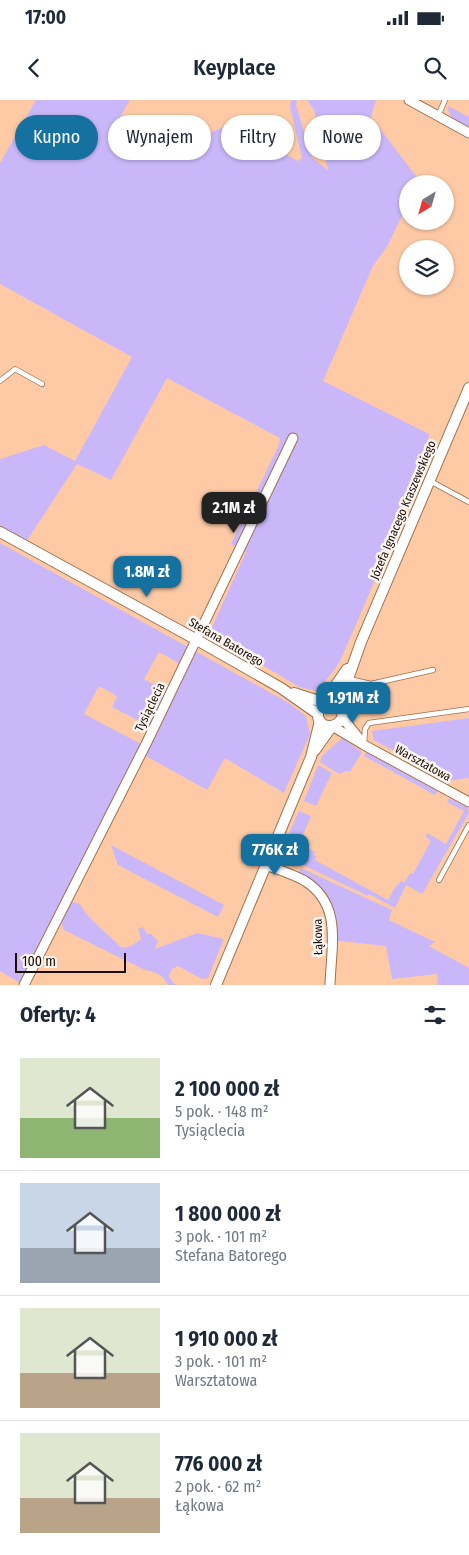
<!DOCTYPE html>
<html lang="pl">
<meta charset="utf-8">
<style>
:root{--surface:#fff;--page:#f2f2f3;--text:#1f2937;--muted:#747a83;--line:#e0e1e3;--accent:#1471a0}
body{margin:0;font-family:"Fira Sans Condensed",sans-serif;background:var(--page);color:var(--text);height:100vh;display:flex;flex-direction:column;font-size:19px;white-space:nowrap}
*{box-sizing:border-box;margin:0}
p{font-size:16px;color:var(--muted)}
.icon{flex:none;width:28px;height:28px;fill:none;stroke:currentColor;stroke-width:2;stroke-linecap:round;stroke-linejoin:round}
.map{position:relative;height:885px;overflow:hidden}
.panel{display:flex;flex-direction:column;background:var(--surface);flex:1}
.panel>*{flex:none}
.hud{position:absolute;left:15px;top:15px;width:440px;height:45px;display:flex;gap:10px}
.needle{width:32px;rotate:217deg}
.fabs{position:absolute;left:399px;top:75px;display:grid;gap:10px}
.fabs a{display:grid;place-items:center;width:55px;height:55px;border-radius:50%;background:var(--surface);box-shadow:0 1px 4px #0004;font-size:25px}
.scale{position:absolute;left:15px;bottom:12px;width:111px;box-sizing:border-box;padding-left:5px;border:2px solid #1d0c01;border-top:0;font-size:14px;line-height:18px;white-space:nowrap;color:#1d0c01;-webkit-text-stroke:4px #fcf6f2;paint-order:stroke}
.price{position:absolute;translate:-50% -42px;padding:0 11px;border-radius:10px;background:var(--accent);color:#fff;font-size:16px;line-height:32px;filter:drop-shadow(0 1px 2px #0008)}
.price::after{content:'';position:absolute;left:50%;top:30px;width:15px;height:11px;margin-left:-8px;background:inherit;clip-path:polygon(0 0,100% 0,50% 100%)}
.price.on{background:#222;color:#fff}
ul{padding:0;list-style:none}
li{display:flex;align-items:center;gap:15px;height:125px;padding:0 20px}
li+li{border-top:1px solid var(--line)}
li span{display:grid;place-items:center;flex:none;width:140px;height:100px;border-radius:0px;color:#555}
li>.icon{margin-inline-start:auto}
span .icon{width:60px;height:60px;fill:#fffc;stroke-width:1}
li b{font-size:21px}
h2{display:flex;justify-content:space-between;align-items:center;height:60px;padding:0 20px;font-size:21px}
.pill{padding:0 18px;border-radius:22px;background:var(--surface);box-shadow:0 1px 4px #0004;font-size:18px;line-height:45px}
.pill.on{background:var(--accent);color:#fff}
.status{display:flex;justify-content:space-between;align-items:center;height:35px;padding:0 25px;background:var(--surface);direction:ltr}
.status svg{height:14px;fill:currentColor}
header{display:flex;justify-content:space-between;align-items:center;height:65px;padding:0 20px;background:var(--surface);font-size:22px;font-weight:600}
.map>svg:first-child{display:block}
.green{fill:#c9b7f9;fill-rule:evenodd}
.lines{fill:none;stroke-linecap:round;stroke-linejoin:round}
.service-casing{stroke:#9e704d;stroke-width:6}
.minor-casing{stroke:#9e704d;stroke-width:11}
.tertiary-casing{stroke:#9e704d;stroke-width:12}
.service{stroke:#fff;stroke-width:4.5}
.minor{stroke:#fff;stroke-width:9}
.tertiary{stroke:#fff;stroke-width:10}
.labels{text-anchor:middle;stroke-width:5;stroke-linejoin:round;paint-order:stroke}
.street-label{font-size:12px;fill:#1d0c01;stroke:#fcf6f2}
</style>
<div class="status"><b>17:00</b><svg viewBox="0 0 49 12"><path d="M0 12V9h3v3zM5 12V6h3v6zM10 12V3h3v9zM15 12V0h3v12zM26 1h20v11H26zM47 4h2v5h-2z"/></svg></div>
<header><svg class="icon" aria-label="back" viewBox="0 0 24 24"><path d="M15 5l-7 7 7 7"/></svg>Keyplace<svg class="icon" aria-label="search" viewBox="0 0 24 24"><circle cx="10" cy="10" r="6"/><path d="M15 15l6 6"/></svg></header>
<div class="map">
<svg width="469" height="885" viewBox="0 0 469 885">
<rect width="100%" height="100%" fill="#fecaa6"/>
<!-- green -->
<g class="green">
<polygon points="36,0 130,0 107,40 170,51 179,30 209,33 228,25 298,61 302,58 290,7 291,0 297,0 296,5 312,58 328,70 314,10 307,0 376,0 371,17 419,80 418,84 408,84 407,105 388,145 373,166 323,281 429,334 427,348 372,487 341,559 335,569 317,591 299,587 264,566 208,536 246,452 231,444 279,345 280,338 167,278 111,380 77,364 24,445 0,432 0,359 44,345 75,361 132,257 0,184 0,63"/>
<path d="M448,6L469,17V29C459,23 448,19 448,6Z"/>
<path d="M0,443L289,603L306,616L310,634L284,693L225,658L207,690L137,651L20,883L0,871ZM159,552L180,564L166,591L144,579ZM99,586L117,596L112,607L149,626L141,644L84,614Z"/>
<polygon points="469,618 469,678 448,681 374,640 372,631"/>
<polygon points="342,638 362,652 350,672 346,671 339,674 320,662 322,656"/>
<polygon points="366,652 438,691 435,695 364,656"/>
<polygon points="318,665 332,673 316,706 304,701"/>
<polygon points="449,698 468,708 469,713 422,794 406,785 395,808 369,794 368,796 301,764 294,753 283,747 299,711 311,716 299,744 315,752 314,755 316,756 315,760 388,800 394,789 401,781 404,783 410,773 413,774 431,741 426,737 427,733 446,744 464,711 447,702"/>
<polygon points="111,745 224,805 218,817 118,765"/>
<polygon points="301,768 392,810 389,820 435,842 429,846 469,868 469,885 438,885 437,874 392,879 386,846 332,840 322,797 295,776"/>
<path d="M71,802L79,803C89,821 108,833 122,848L131,846L141,839L138,829L143,827L147,834H151L158,841L155,849L197,833L224,839L208,878L202,879L178,866L172,869L169,876L173,883L177,885H168C164,876 155,871 145,870L64,830L61,821Z"/>
</g>
<g class="lines">
<defs>
<g id="service">
<polyline points="438,16 445,0"/>
<polyline points="0,281 15,269 42,284"/>
<polyline points="430,381 469,402"/>
<polyline points="349,579 371,584 433,570"/>
<polyline points="364,644 365,629 369,623 469,609"/>
<polyline points="439,780 469,725"/>
</g>
<g id="minor">
<polyline points="409,0 469,33"/>
<polyline points="342,617 361,641"/>
<polyline points="332,626 364,645 469,702"/>
<path d="M266,765C279,770 293,774 305,781C343,805 331,847 330,885"/>
<polyline points="24,885 147,642 293,338"/>
</g>
<g id="tertiary">
<polyline points="0,432 197,540 281,588 318,614"/>
<path d="M294,593L325,603L332,601L338,604L343,614C340,631 316,629 318,613C318,609 342,577 347,569"/>
<polyline points="341,607 349,576 361,542 469,288"/>
<polyline points="315,650 332,626"/>
<polyline points="216,885 311,657 320,621"/>
</g>
</defs>
<!-- service casing -->
<use href="#service" class="service-casing"/>
<!-- minor casing -->
<use href="#minor" class="minor-casing"/>
<!-- tertiary casing -->
<use href="#tertiary" class="tertiary-casing"/>
<!-- service -->
<use href="#service" class="service"/>
<!-- minor -->
<use href="#minor" class="minor"/>
<!-- tertiary -->
<use href="#tertiary" class="tertiary"/>
</g>
<g class="labels">
<!-- street labels -->
<g class="street-label">
<text transform="translate(403 410) rotate(-67)" y="4">Józefa Ignacego Kraszewskiego</text>
<text transform="translate(226 542) rotate(30)" y="4">Stefana Batorego</text>
<text transform="translate(150 607) rotate(-64)" y="4">Tysiąclecia</text>
<text transform="translate(423 663) rotate(29)" y="4">Warsztatowa</text>
<text transform="translate(318 837) rotate(-91)" y="4">Łąkowa</text>
</g>
</g>
</svg>
<div class="fabs">
<a><svg class="needle" viewBox="-14 -14 28 28"><path d="M0-13l5 13h-10z" fill="#e53935"/><path d="M0 13l5-13h-10z" fill="#747a83"/></svg></a>
<a><svg class="icon" aria-label="layers" viewBox="0 0 24 24"><path d="M12 4l9 5-9 5-9-5zM3 14l9 5 9-5"/></svg></a>
</div>
<div class="scale">100 m</div>
<b class="price on" style="left:234px;top:434px">2.1M zł</b>
<b class="price" style="left:147px;top:498px">1.8M zł</b>
<b class="price" style="left:353px;top:624px">1.91M zł</b>
<b class="price" style="left:275px;top:776px">776K zł</b>
<div class="hud">
<a class="pill on">Kupno</a>
<a class="pill">Wynajem</a>
<a class="pill">Filtry</a>
<a class="pill">Nowe</a>
</div>
</div>
<section class="panel">
<h2>Oferty: 4<svg class="icon" aria-label="filters" viewBox="0 0 24 24"><path d="M4 7h16M4 17h16"/><circle cx="9" cy="7" r="2"/><circle cx="15" cy="17" r="2"/></svg></h2>
<ul>
<li><span style="background:linear-gradient(#dfe7d0 60%,#8fb573 0)"><svg class="icon" aria-label="home" viewBox="0 0 24 24"><path d="M3 11l9-7 9 7M6 9v11h12V9"/></svg></span><div><b>2 100 000 zł</b><p>5 pok. · 148 m²</p><p>Tysiąclecia</p></div></li>
<li><span style="background:linear-gradient(#c9d6e8 65%,#9aa5b1 0)"><svg class="icon" aria-label="home" viewBox="0 0 24 24"><path d="M3 11l9-7 9 7M6 9v11h12V9"/></svg></span><div><b>1 800 000 zł</b><p>3 pok. · 101 m²</p><p>Stefana Batorego</p></div></li>
<li><span style="background:linear-gradient(#dfe7d0 65%,#b9a48a 0)"><svg class="icon" aria-label="home" viewBox="0 0 24 24"><path d="M3 11l9-7 9 7M6 9v11h12V9"/></svg></span><div><b>1 910 000 zł</b><p>3 pok. · 101 m²</p><p>Warsztatowa</p></div></li>
<li><span style="background:linear-gradient(#dfe7d0 65%,#b9a48a 0)"><svg class="icon" aria-label="home" viewBox="0 0 24 24"><path d="M3 11l9-7 9 7M6 9v11h12V9"/></svg></span><div><b>776 000 zł</b><p>2 pok. · 62 m²</p><p>Łąkowa</p></div></li>
</ul>
</section>
